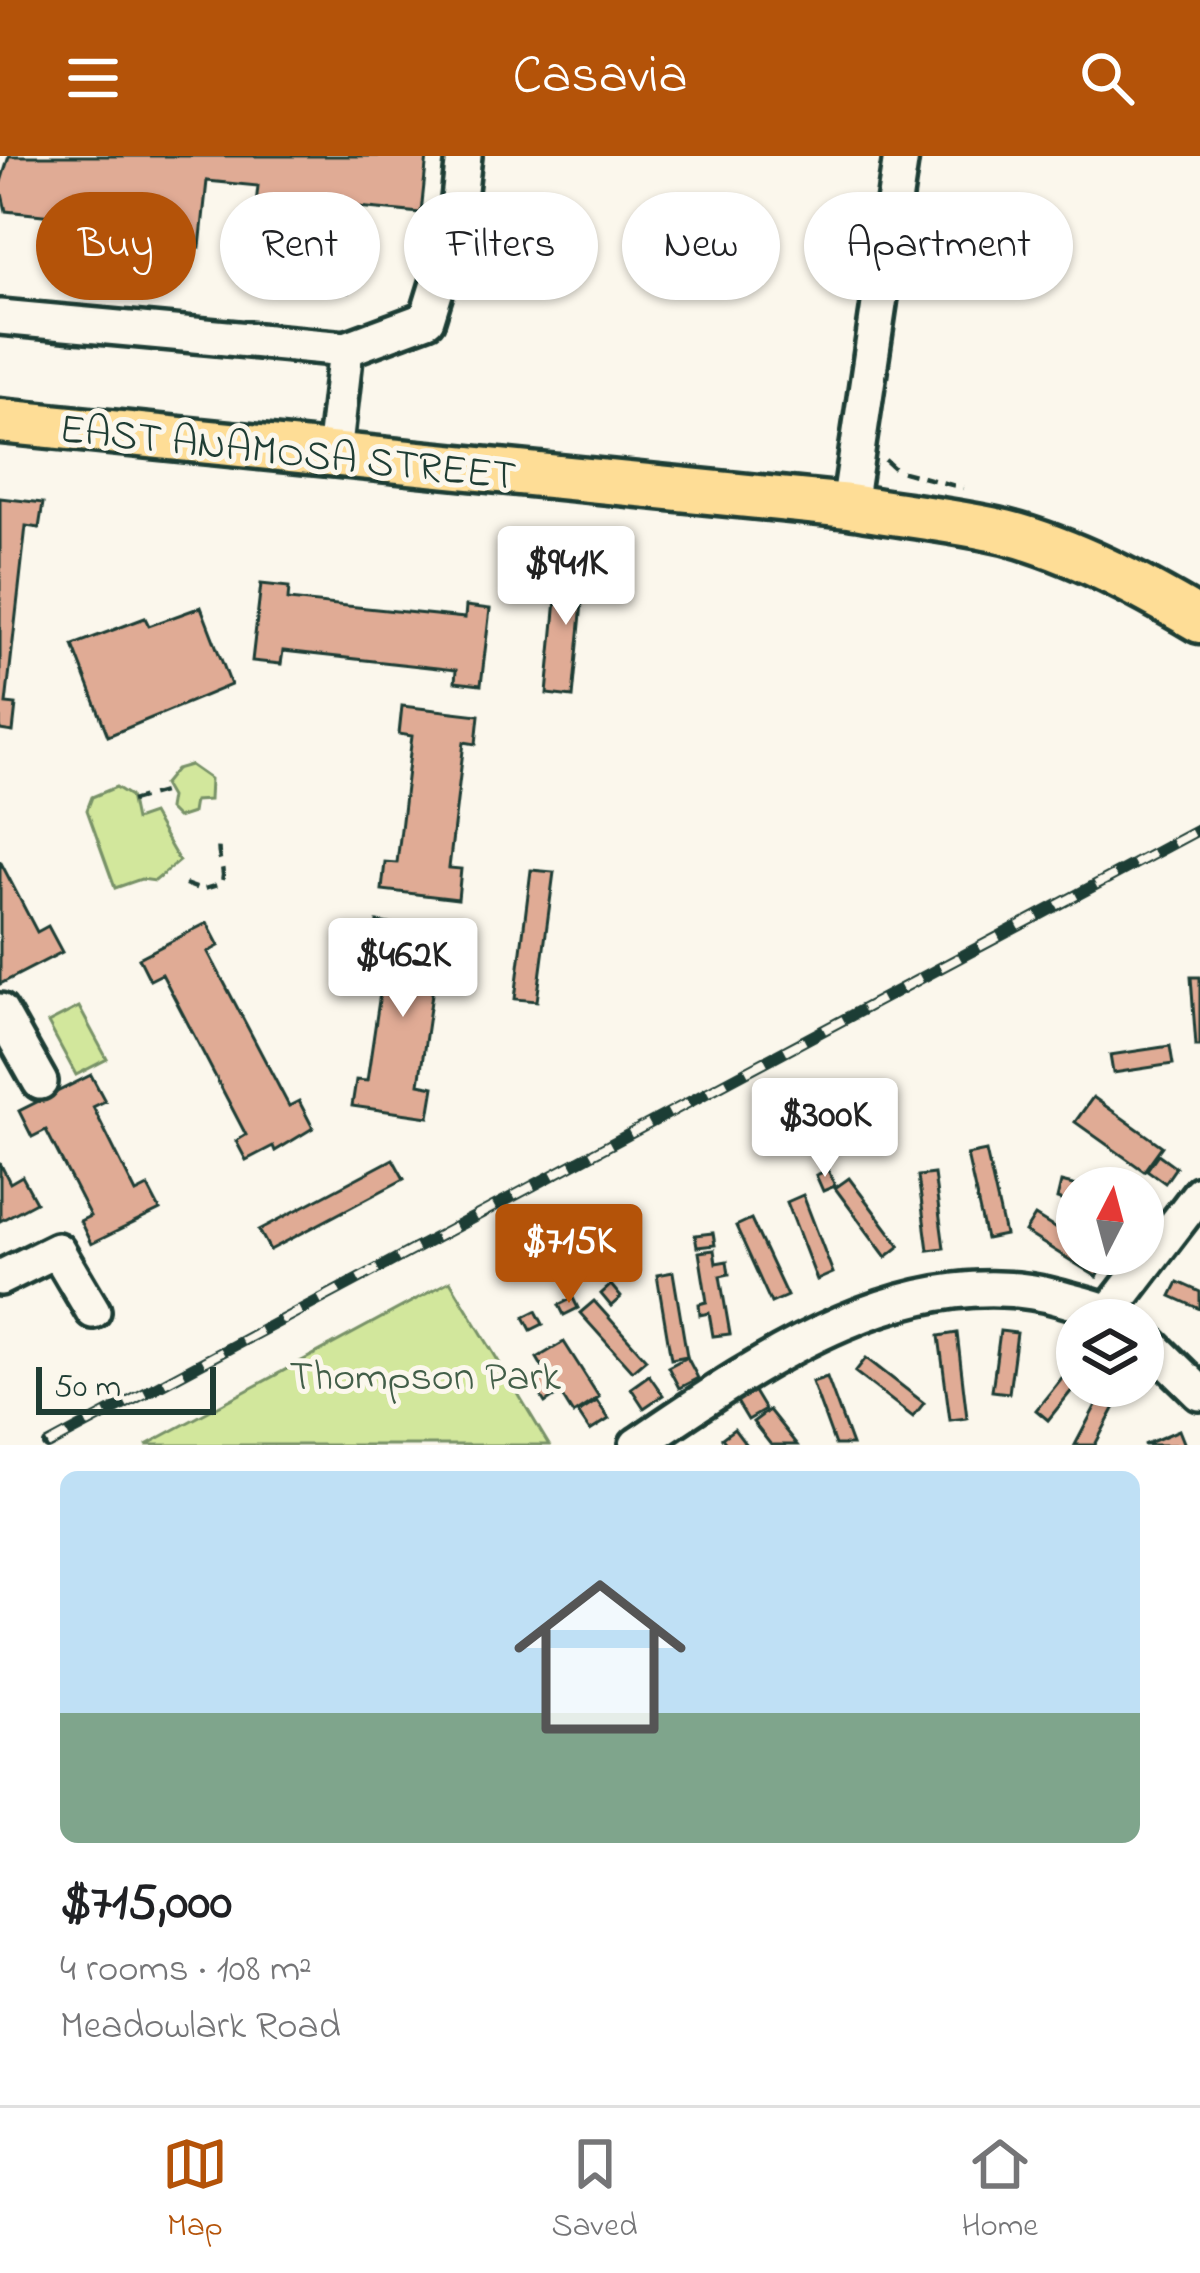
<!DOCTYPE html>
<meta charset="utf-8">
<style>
:root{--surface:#fff;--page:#f2f2f2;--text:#202124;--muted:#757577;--line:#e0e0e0;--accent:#b45309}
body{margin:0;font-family:"Indie Flower",sans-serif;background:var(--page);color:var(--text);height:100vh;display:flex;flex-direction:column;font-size:45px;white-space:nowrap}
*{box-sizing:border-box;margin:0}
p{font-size:39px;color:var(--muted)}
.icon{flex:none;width:66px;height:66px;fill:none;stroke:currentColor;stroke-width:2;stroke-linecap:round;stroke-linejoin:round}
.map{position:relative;height:1289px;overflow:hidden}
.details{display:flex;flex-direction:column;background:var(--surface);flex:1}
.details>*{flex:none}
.hud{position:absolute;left:36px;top:36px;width:1128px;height:108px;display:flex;gap:24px}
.needle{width:78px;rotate:6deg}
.controls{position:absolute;left:1056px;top:1011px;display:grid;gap:24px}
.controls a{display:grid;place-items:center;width:108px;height:108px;border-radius:50%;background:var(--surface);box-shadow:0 3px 9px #0004;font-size:60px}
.scale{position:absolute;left:36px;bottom:30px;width:180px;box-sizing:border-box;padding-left:12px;border:6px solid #1f3d34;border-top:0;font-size:33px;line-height:42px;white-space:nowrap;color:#1f3d34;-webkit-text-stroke:9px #fbf7ec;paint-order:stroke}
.price{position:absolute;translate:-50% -102px;padding:0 27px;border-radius:12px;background:#fff;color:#222;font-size:39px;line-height:78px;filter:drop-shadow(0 3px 6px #0008)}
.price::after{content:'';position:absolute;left:50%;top:72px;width:36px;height:27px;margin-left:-18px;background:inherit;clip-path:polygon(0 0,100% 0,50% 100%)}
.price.current{background:var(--accent);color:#fff}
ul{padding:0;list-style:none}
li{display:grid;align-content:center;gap:24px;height:636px;padding:0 60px}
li+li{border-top:3px solid var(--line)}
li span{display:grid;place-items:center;height:372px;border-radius:18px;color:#555}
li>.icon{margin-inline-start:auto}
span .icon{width:216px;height:216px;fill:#fffc;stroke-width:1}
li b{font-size:51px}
.pill{padding:0 42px;border-radius:54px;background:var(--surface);box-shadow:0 3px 9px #0004;font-size:42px;line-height:108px}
.pill.current{background:var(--accent);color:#fff}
header{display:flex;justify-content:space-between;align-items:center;height:156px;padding:0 60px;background:var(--accent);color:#fff;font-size:54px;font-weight:600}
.menu{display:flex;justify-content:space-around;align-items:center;height:168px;border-top:3px solid var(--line);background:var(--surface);font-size:33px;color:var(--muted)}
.menu a{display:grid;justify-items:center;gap:6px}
.menu .current{color:var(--accent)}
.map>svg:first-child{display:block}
.green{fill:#d2e79c;stroke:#789268;stroke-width:3}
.building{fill:#e0ab95;stroke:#1f3d34;stroke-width:3}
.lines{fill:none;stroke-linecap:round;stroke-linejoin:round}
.minor-casing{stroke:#1f3d34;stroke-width:42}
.major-casing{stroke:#1f3d34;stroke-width:51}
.path{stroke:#1f3d34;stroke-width:4.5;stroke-dasharray:12 9;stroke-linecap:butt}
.minor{stroke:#fbf7ec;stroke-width:33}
.major{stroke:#fedd96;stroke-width:42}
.rail-casing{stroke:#1f3d34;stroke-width:12}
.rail{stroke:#fbf7ec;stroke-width:8;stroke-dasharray:22;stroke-linecap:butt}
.labels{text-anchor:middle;stroke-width:10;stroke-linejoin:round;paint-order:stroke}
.street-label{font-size:42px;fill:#1f3d34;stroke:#fbf7ec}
.park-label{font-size:42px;fill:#435f49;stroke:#fbf7ec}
</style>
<header><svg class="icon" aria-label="menu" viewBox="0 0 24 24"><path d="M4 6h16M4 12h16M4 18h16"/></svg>Casavia<svg class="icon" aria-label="search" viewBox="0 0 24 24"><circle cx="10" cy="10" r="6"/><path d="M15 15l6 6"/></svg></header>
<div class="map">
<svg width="1200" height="1289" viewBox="0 0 1200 1289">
<rect width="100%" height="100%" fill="#fbf7ec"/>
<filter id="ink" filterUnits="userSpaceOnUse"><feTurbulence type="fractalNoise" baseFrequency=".00833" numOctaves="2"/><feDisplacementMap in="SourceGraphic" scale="24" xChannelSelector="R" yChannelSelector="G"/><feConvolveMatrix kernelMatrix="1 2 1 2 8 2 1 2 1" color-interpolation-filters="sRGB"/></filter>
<g filter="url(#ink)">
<!-- green -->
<g class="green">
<polygon points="190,609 210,623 209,644 194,645 192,657 177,662 168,653 170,641 163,629 176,613"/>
<polygon points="116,631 130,640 135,664 152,658 179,705 155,725 141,723 115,732 87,654 92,641"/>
<polygon points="79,851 107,903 76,919 48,867"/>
<polygon points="450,1125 549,1289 146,1289"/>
</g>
<!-- building -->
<g class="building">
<polygon points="9,0 427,0 421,57 357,51 348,136 271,129 278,69 254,66 258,30 207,25 200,91 61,77 62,61 6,55 0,29"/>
<polygon points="0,342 43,347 39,372 26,370 6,548 16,549 13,576 0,574"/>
<polygon points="560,402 586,405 573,541 547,538"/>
<polygon points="261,428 289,431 288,444 465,462 466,450 490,453 481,529 455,526 456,514 283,495 281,508 252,505"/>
<polygon points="201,451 231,529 108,580 73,489 145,462 149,470"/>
<polygon points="402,550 479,559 476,588 464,586 449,712 461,713 458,743 382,734 385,706 397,707 412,580 399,578"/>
<polygon points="0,705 37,776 48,770 62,796 0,828"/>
<polygon points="531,714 554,716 537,845 515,843"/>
<polygon points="377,766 454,778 450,805 437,803 419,928 434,931 429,961 352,950 356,924 367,925 386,797 373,796"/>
<polygon points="207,767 219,790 208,796 289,950 299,945 313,972 275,995 273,990 246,1004 236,985 246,979 162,818 150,824 139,802"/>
<polygon points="1191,821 1200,821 1200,890 1196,890"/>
<polygon points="1170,890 1173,908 1113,917 1110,899"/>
<polygon points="91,919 105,945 93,951 136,1037 148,1031 160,1054 91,1088 80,1065 90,1060 46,974 32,981 19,955"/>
<polygon points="1093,941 1162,990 1144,1015 1075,966"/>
<polygon points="986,995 1005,1079 986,1083 967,999"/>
<polygon points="1158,998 1176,1011 1165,1027 1147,1014"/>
<polygon points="393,1003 404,1023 270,1094 259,1074"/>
<polygon points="0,1007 10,1027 22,1020 36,1046 0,1065"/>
<polygon points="828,1014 835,1030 823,1035 816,1019"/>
<polygon points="934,1018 944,1092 928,1094 918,1020"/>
<polygon points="849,1022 900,1090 886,1101 835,1032"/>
<polygon points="1061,1026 1085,1032 1077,1032 1077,1049 1057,1043"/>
<polygon points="803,1039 833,1117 817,1124 787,1046"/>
<polygon points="1035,1060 1077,1086 1077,1098 1096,1098 1107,1105 1097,1121 1025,1076"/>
<polygon points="751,1063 787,1140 771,1147 736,1070"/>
<polygon points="713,1077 715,1089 697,1091 695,1079"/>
<polygon points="714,1094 716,1107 727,1105 729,1118 720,1120 730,1178 713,1180 709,1157 700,1159 699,1148 707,1146 699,1096"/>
<polygon points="673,1116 687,1200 671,1203 657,1119"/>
<polygon points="1178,1126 1200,1136 1200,1153 1171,1140"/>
<polygon points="611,1129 621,1141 611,1150 601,1138"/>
<polygon points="573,1142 578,1152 564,1159 559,1149"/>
<polygon points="594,1145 646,1203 632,1215 580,1157"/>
<polygon points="536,1155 543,1168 531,1174 524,1161"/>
<polygon points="1000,1175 1017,1177 1009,1237 992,1235"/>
<polygon points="957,1177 967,1262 950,1264 939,1180"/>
<polygon points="564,1186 599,1241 573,1258 560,1237 545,1247 532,1226 546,1217 537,1202"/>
<polygon points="687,1201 698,1222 679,1232 668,1211"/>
<polygon points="866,1202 924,1247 913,1261 855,1216"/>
<polygon points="1077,1203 1077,1228 1048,1264 1036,1254"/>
<polygon points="649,1219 663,1239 644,1252 631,1232"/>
<polygon points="827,1221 852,1289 835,1289 812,1226"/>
<polygon points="1106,1230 1126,1230 1095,1289 1075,1289"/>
<polygon points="753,1234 765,1254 748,1264 736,1244"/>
<polygon points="597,1245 609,1263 590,1275 578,1257"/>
<polygon points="769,1254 797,1289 771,1289 753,1266"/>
<polygon points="734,1273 746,1289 727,1289 722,1282"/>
<polygon points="1179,1274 1185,1289 1144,1289"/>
</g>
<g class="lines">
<defs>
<g id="minor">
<polyline points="0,161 346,193 334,298"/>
<polyline points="346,193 427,163 456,69 464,0"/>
<polyline points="849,350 901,0"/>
<polyline points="0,855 40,926"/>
<polyline points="0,1122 57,1094 93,1155"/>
<polyline points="1109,1156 1200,1037"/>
<polyline points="1143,1181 1200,1237"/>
<path d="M637,1289C756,1208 909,1100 1060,1142C1080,1148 1103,1151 1120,1164"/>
</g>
<path id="major" d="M0,265L849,350C900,359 954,364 1005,376C1072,393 1141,430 1200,465"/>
</defs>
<!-- minor casing -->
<use href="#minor" class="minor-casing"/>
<!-- major casing -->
<use href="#major" class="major-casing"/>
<!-- path -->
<g class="path">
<polyline points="885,304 896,314 963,332"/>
<polyline points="131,645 167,635"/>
<path d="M185,728L201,734L221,728C228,713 214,701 220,684"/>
</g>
<!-- minor -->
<use href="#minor" class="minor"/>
<!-- major -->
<use href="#major" class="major"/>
<defs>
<polyline id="rail" points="48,1289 1200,673"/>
</defs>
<!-- rail casing -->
<use href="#rail" class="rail-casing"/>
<!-- rail -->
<use href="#rail" class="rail"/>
</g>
</g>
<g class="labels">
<!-- street labels -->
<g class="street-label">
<text transform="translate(288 294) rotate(6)" y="15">EAST ANAMOSA STREET</text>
</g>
<!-- park labels -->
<g class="park-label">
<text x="425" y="1233">Thompson Park</text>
</g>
</g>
</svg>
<div class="controls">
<a><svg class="needle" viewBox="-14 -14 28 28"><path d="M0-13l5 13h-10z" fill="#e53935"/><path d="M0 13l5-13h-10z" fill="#757577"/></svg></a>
<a><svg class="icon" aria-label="layers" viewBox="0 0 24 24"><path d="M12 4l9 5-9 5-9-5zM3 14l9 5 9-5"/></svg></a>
</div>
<div class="scale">50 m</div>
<b class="price" style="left:566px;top:472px">$941K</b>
<b class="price" style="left:403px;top:864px">$462K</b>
<b class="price" style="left:825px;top:1024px">$300K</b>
<b class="price current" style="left:569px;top:1150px">$715K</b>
<div class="hud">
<a class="pill current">Buy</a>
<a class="pill">Rent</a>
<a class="pill">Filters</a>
<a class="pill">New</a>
<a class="pill">Apartment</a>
</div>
</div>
<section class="details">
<ul>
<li><span style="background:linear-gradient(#bfe0f5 65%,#7fa58c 0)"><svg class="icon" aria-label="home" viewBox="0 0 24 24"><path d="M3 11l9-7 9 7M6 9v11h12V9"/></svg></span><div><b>$715,000</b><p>4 rooms · 108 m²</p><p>Meadowlark Road</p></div></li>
</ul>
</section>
<nav class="menu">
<a class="current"><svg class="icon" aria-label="map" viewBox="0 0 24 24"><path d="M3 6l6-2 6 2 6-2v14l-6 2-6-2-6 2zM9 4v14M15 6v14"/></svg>Map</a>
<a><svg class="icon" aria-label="saved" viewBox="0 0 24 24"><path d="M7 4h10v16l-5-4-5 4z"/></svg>Saved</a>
<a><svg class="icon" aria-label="home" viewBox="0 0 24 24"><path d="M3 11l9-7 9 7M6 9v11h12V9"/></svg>Home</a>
</nav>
